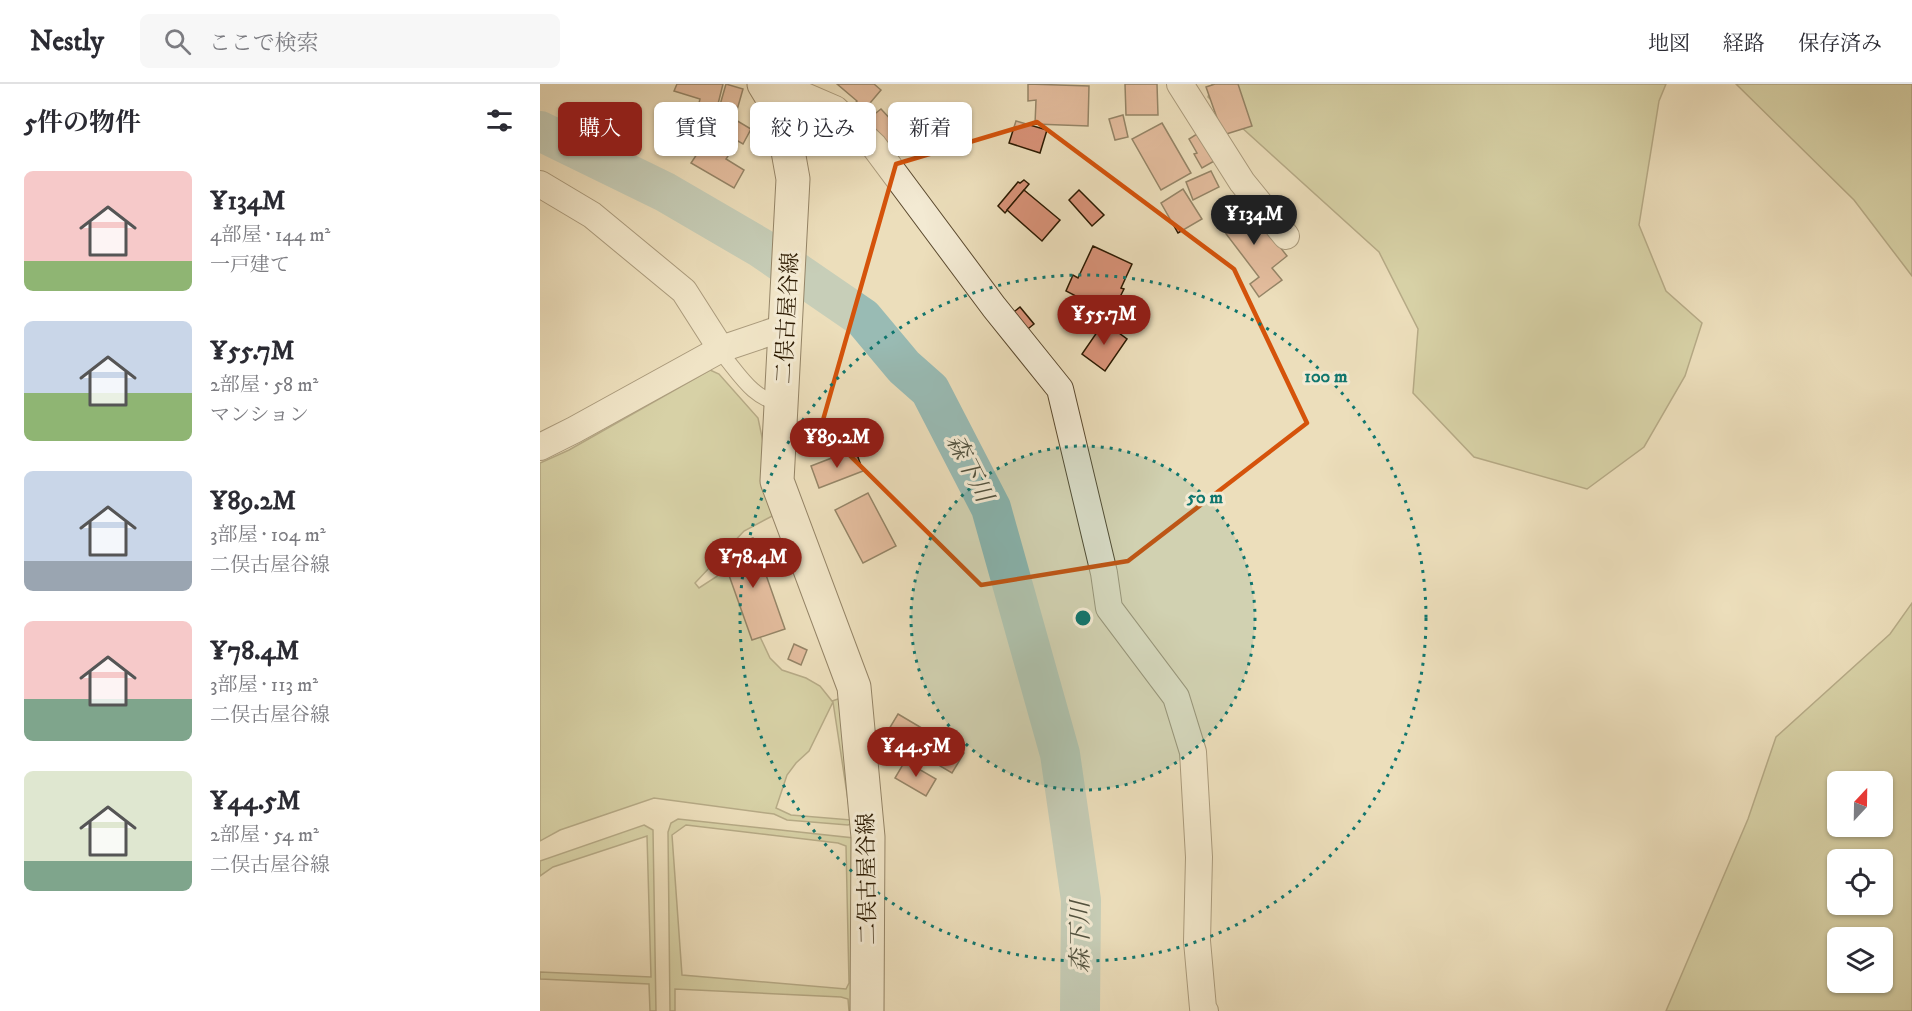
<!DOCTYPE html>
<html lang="ja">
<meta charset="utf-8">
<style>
:root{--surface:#fff;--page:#f7f7f7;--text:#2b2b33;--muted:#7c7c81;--line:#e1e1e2;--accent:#8f2418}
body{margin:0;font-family:"IM FELL DW Pica","Noto Serif JP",serif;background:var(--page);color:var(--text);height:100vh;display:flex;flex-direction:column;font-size:22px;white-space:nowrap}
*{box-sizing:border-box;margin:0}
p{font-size:20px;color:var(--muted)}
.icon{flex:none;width:33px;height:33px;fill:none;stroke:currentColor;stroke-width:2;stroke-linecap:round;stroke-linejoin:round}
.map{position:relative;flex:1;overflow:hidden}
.sheet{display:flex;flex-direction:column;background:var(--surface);width:540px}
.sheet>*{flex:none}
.banner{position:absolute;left:18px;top:18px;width:570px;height:54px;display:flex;gap:12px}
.needle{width:39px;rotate:22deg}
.controls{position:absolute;left:1287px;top:687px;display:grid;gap:12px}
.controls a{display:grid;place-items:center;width:66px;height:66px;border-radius:9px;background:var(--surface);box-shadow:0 2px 4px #0004;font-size:30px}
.price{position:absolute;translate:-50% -51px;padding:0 14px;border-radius:21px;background:var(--accent);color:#fff;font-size:20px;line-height:39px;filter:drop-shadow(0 2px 3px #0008)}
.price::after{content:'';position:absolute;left:50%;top:36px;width:18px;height:14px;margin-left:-9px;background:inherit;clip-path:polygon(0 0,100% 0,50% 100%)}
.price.selected{background:#222;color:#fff}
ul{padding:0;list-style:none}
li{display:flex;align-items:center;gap:18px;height:150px;padding:0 24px}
li span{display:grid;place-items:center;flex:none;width:168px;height:120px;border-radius:9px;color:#555}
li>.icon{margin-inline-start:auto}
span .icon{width:72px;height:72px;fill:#fffc;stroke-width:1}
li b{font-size:26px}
h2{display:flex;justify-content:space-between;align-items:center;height:72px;padding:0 24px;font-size:26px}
.chip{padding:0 21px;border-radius:9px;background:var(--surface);box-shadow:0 2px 4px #0004;font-size:21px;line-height:54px}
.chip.selected{background:var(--accent);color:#fff}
header{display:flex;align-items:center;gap:36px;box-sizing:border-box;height:84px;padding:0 30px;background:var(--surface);border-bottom:2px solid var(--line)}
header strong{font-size:28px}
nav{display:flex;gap:33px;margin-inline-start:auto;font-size:21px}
.search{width:420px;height:54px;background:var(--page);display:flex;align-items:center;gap:15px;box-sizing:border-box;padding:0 21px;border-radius:9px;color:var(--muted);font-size:22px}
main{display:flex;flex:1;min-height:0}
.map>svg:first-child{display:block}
.green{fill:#bdc08c;stroke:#746c46;stroke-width:1.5;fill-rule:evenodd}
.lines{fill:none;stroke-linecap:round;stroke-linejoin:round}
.river{stroke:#99bbb4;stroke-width:40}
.building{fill:#d89278;stroke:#2b1900;stroke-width:1.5}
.service-casing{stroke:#5b4a2f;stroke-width:16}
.minor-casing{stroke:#5b4a2f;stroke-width:28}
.secondary-casing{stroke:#2b1900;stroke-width:35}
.service{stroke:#f3ead3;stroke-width:14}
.minor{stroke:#f3ead3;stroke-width:26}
.secondary{stroke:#f3ead3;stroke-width:33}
.marked{fill:none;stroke:#d5530b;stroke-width:4.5;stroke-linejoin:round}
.ring{fill:none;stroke:#0f766e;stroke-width:3;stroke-dasharray:3 6}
.labels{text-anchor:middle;stroke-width:6;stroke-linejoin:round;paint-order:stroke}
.street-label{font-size:22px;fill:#2b1900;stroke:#f3ead3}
.water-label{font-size:24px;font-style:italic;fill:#52523f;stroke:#f3ead3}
.centre{fill:#0f766e;stroke:#f3ead3;stroke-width:3}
.ring-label{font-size:18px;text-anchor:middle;font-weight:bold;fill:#0f766e;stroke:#f3ead3;stroke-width:6;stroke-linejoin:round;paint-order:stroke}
</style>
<header>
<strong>Nestly</strong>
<div class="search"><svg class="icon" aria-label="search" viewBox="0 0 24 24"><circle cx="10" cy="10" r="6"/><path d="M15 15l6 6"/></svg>ここで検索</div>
<nav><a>地図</a><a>経路</a><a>保存済み</a></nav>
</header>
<main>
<section class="sheet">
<h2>5件の物件<svg class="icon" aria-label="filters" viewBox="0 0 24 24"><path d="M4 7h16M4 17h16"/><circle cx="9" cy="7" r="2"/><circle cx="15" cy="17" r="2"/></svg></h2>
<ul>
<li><span style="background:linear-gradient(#f6c9c9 75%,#8fb573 0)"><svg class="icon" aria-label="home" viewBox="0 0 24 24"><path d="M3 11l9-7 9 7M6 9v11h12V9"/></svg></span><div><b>¥134M</b><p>4部屋 · 144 m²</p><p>一戸建て</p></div></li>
<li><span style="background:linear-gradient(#c9d6e8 60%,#8fb573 0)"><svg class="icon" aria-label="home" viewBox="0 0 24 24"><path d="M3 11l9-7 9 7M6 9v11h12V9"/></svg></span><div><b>¥55.7M</b><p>2部屋 · 58 m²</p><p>マンション</p></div></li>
<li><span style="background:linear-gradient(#c9d6e8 75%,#9aa5b1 0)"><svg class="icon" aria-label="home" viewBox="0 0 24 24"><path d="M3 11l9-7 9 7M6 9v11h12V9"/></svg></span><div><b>¥89.2M</b><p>3部屋 · 104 m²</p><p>二俣古屋谷線</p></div></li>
<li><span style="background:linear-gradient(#f6c9c9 65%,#7fa58c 0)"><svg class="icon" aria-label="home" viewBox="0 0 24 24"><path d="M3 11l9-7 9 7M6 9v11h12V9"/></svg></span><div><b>¥78.4M</b><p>3部屋 · 113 m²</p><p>二俣古屋谷線</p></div></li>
<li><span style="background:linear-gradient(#dfe7d0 75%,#7fa58c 0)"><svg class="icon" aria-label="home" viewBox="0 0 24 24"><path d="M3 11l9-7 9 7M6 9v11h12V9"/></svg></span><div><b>¥44.5M</b><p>2部屋 · 54 m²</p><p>二俣古屋谷線</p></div></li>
</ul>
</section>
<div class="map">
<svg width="1372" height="927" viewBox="0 0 1372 927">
<rect width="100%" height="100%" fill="#ecdebb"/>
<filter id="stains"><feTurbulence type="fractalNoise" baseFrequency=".00333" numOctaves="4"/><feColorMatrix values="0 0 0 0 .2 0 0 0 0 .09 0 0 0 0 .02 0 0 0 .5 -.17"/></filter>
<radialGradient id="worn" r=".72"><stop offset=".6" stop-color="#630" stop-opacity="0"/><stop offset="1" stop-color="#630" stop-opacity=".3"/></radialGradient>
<!-- green -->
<g class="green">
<polygon points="672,0 1126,0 1119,17 1099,141 1126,207 1162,239 1145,292 1104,363 1047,405 934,373 873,309 878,245 839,168 668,13"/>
<polygon points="1196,0 1372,0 1372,192 1314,116"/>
<path d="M170,286L179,290L218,334L238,429L204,447L155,499L159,504L188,485L230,574L242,586L266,594L280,602L292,617L301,614L316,738L308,741L247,736L234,730L114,714L20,746L0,757V379L29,366ZM293,618L311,736L251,731L236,724L247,691L256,679L269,667Z"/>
<path d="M1372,519V927H1126L1208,735L1236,653L1350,550ZM1298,698H1342V742H1298ZM1298,776H1342V820H1298ZM1298,854H1342V898H1298Z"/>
<path d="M138,735L314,754V927H309L308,915L301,913L135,905V927H130L128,748L131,739ZM146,741L298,759L306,762L309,899L306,905L142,891L132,751Z"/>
<polygon points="104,741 113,746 116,927 110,927 109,900 0,895 0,888 111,893 107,752 13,783 0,792 0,777"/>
</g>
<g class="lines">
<!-- river -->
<polyline class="river" points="0,47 125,108 221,164 323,234 364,283 390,306 451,424 520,670 541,816 540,927"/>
</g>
<!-- building -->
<g class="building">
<polygon points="137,0 183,0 176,28 158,23 160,15 134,7"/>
<polygon points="186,0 203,5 197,26 180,21"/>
<polygon points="297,0 334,0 341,6 320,31 312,23 317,17"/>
<polygon points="488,0 549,2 548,42 495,40 496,16 488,17"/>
<polygon points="585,0 617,0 618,31 586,31"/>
<polygon points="675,0 698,0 712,42 683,51 666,3"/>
<polygon points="277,25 301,42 290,58 266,42"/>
<polygon points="341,25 368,54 354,66 327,36"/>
<polygon points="184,29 211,45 203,60 198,57 186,75 204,86 194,104 151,79"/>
<polygon points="583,31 588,53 575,56 569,35"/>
<polygon points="476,37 507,46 500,69 469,59"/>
<polygon points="622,39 651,89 621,106 592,55"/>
<polygon points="660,48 676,76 662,84 654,70 657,69 649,55"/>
<polygon points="671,87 679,103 653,116 646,98"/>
<polygon points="484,96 489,100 465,129 458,122 478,98 480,99"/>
<polygon points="643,105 662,135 638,149 621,119"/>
<polygon points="484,106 520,136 502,157 467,126"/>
<polygon points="539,106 564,131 552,142 529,116"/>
<polygon points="704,117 747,172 732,184 742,196 719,213 710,200 719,193 677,138"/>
<polygon points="553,162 592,180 581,204 584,205 579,215 583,217 576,232 555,222 553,226 534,217 536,212 526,207 533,191 538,194"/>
<polygon points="480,223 494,240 484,248 470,231"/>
<polygon points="564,238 587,255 565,287 542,270"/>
<polygon points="315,365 323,387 279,404 271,382"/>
<polygon points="328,409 356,462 323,479 295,426"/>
<polygon points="213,454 245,545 212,556 180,466"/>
<polygon points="254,560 267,566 261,581 248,575"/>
<polygon points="358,630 424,669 412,689 346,650"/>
<polygon points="365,677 396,695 386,712 355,694"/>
</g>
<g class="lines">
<defs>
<path id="service" d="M181,265L183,271C202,294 212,313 242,321"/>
<g id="minor">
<polyline points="237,0 295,25 334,62 454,223 520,305 564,489 569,524 636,613 653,668 659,773 657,857 663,924 665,927"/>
<polyline points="640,0 702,98 746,152"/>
<polyline points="0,100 52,131 144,207 181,265"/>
<polyline points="0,363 34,346 181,265 246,243"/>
</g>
<polyline id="secondary" points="224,0 241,28 253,95 237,397 314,603 328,753 327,927"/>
</defs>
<!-- service casing -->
<use href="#service" class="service-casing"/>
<!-- minor casing -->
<use href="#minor" class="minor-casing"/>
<!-- secondary casing -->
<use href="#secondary" class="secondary-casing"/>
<!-- service -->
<use href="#service" class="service"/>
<!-- minor -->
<use href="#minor" class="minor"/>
<!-- secondary -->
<use href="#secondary" class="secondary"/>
</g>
<!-- marked area -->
<path d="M0 0H1372V927H0ZM497,38L694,185L767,339L588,477L441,501L281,343L356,80Z" fill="#ecdebb" fill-opacity=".55" fill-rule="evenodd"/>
<path class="marked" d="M497,38L694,185L767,339L588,477L441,501L281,343L356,80Z"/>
<!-- distance rings -->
<circle cx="543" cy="534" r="172" fill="#0f766e" fill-opacity=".12"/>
<g class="ring">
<circle cx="543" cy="534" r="172"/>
<circle cx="543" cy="534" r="343"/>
</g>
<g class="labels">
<!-- street labels -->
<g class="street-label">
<text transform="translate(246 234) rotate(-87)" y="8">二俣古屋谷線</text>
<text transform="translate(326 795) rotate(-91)" y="8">二俣古屋谷線</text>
</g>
<!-- water labels -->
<g class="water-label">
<text transform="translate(430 384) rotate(63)" y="8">森下川</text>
<text transform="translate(540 853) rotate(-90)" y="8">森下川</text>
</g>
</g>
<circle cx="543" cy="534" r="9" class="centre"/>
<g class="ring-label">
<text x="786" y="298">100 m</text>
<text x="665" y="419">50 m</text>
</g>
<rect width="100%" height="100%" filter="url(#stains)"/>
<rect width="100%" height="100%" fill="url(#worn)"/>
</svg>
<div class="controls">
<a><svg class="needle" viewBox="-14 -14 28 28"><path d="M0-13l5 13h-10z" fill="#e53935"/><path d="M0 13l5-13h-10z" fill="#7c7c81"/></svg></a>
<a><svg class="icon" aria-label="locate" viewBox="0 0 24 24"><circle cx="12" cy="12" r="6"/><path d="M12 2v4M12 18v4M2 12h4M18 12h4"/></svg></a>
<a><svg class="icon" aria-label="layers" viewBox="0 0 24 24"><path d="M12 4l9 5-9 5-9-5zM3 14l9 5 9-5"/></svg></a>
</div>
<b class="price selected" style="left:714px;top:162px">¥134M</b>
<b class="price" style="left:564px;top:262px">¥55.7M</b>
<b class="price" style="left:297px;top:385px">¥89.2M</b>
<b class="price" style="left:213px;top:505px">¥78.4M</b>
<b class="price" style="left:376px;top:694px">¥44.5M</b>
<div class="banner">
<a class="chip selected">購入</a>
<a class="chip">賃貸</a>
<a class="chip">絞り込み</a>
<a class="chip">新着</a>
</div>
</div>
</main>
